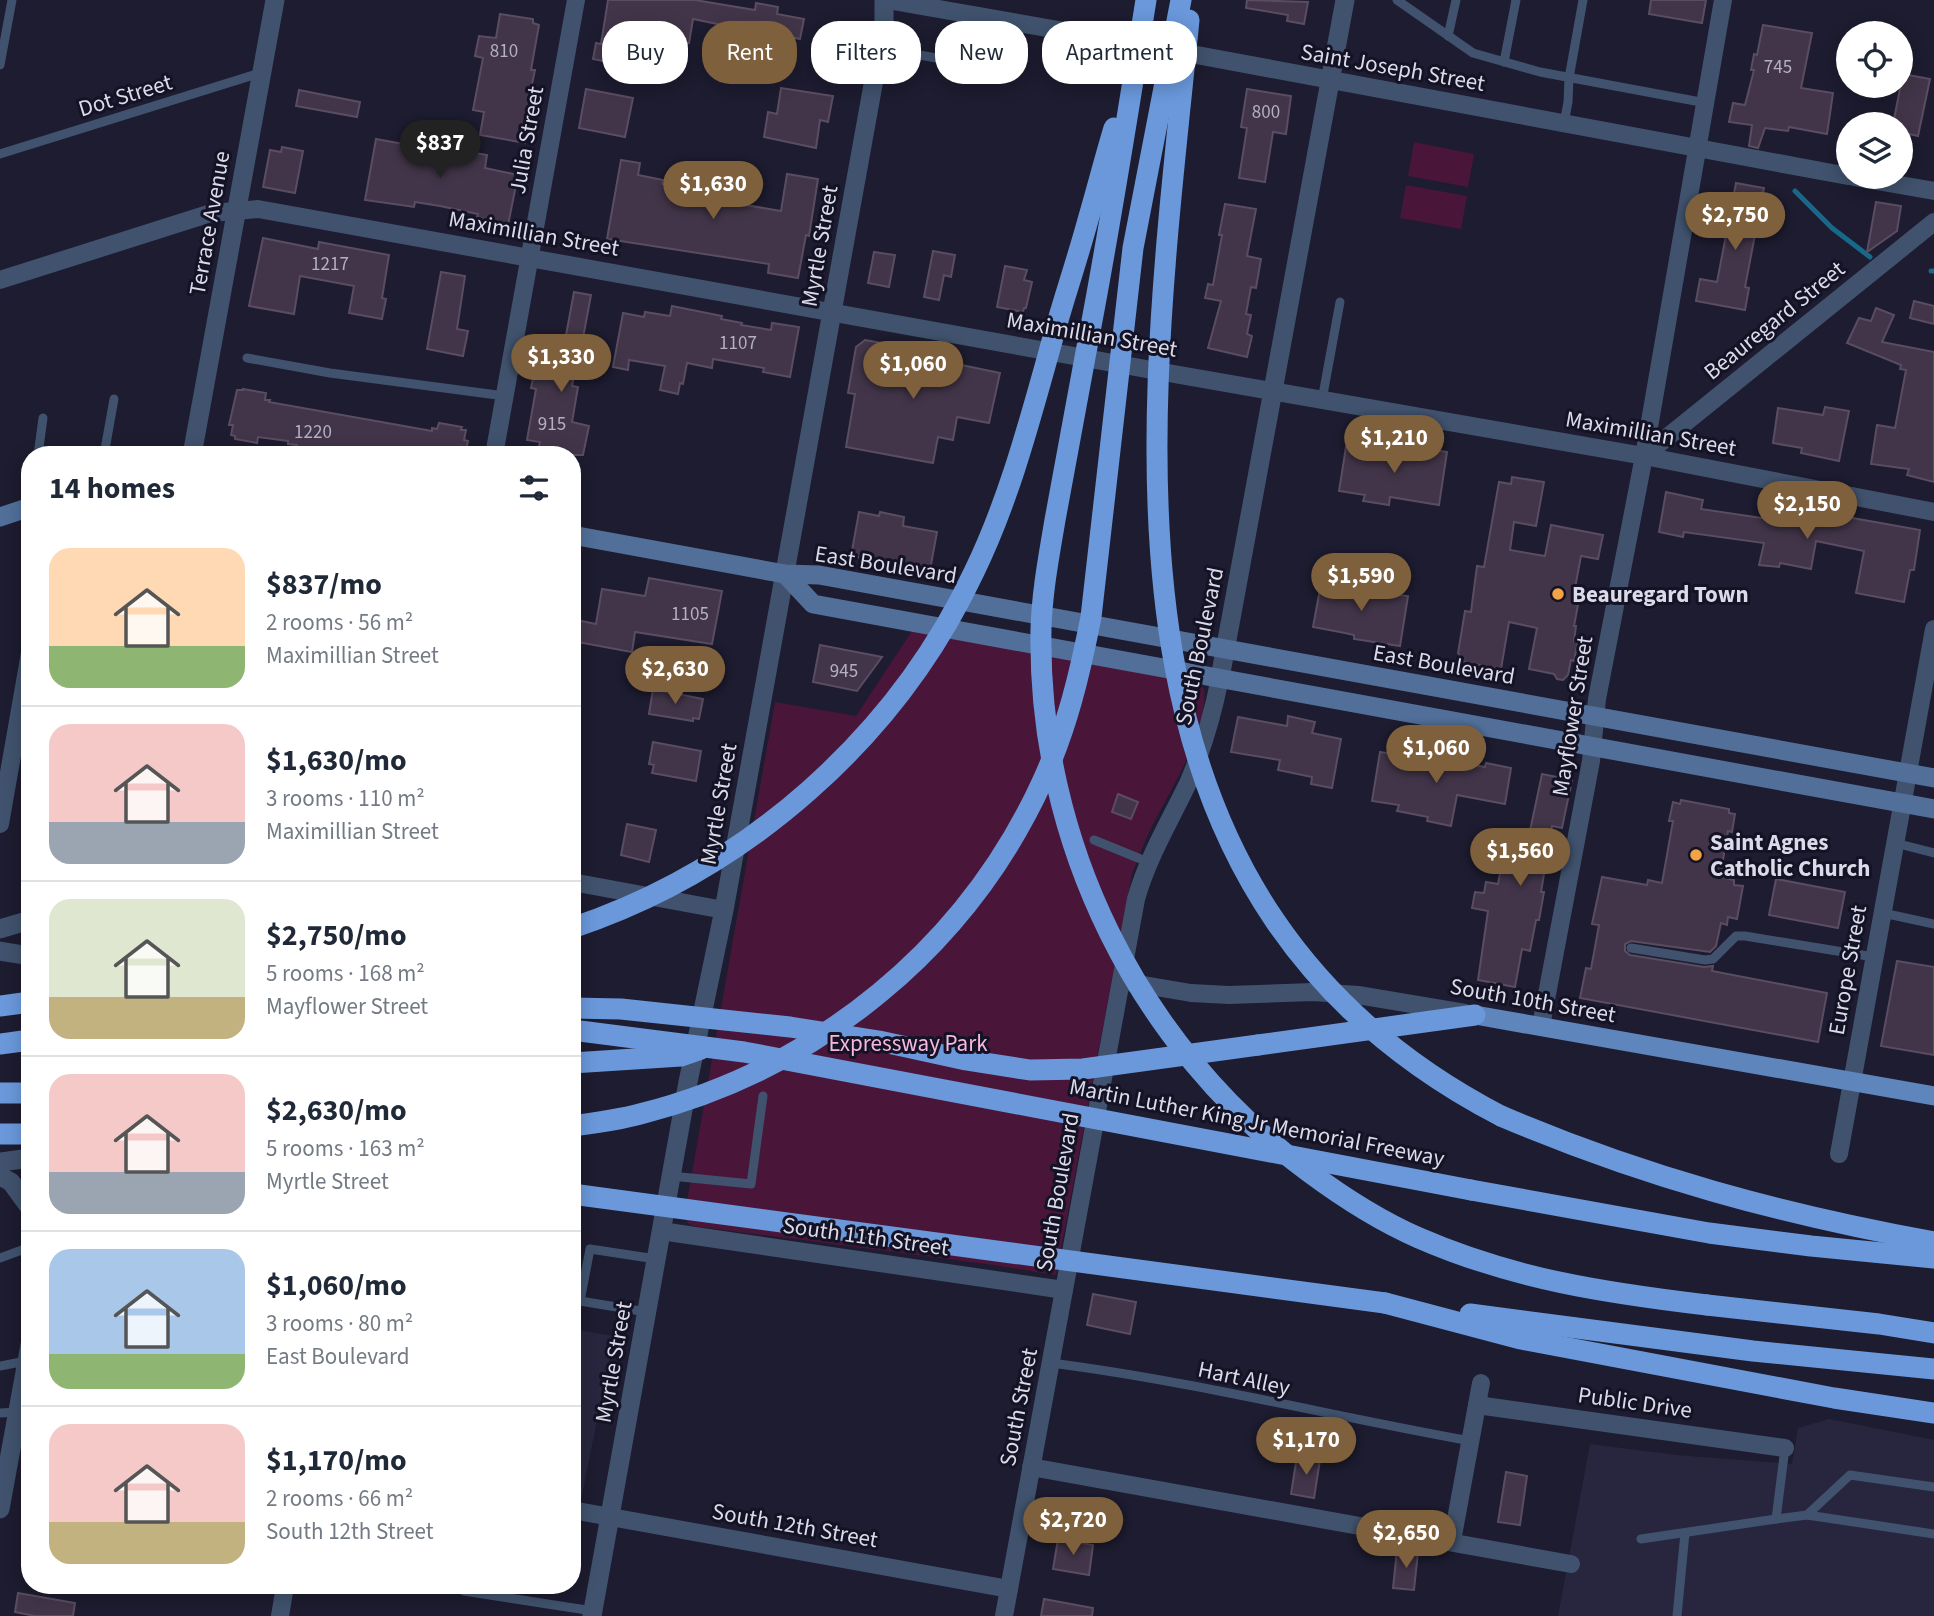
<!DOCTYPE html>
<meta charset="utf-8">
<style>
:root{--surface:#fff;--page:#f2f2f3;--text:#1f2937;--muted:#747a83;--line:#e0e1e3;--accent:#7f603d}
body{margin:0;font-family:"Source Sans 3",sans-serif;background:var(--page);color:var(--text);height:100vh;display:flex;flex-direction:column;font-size:26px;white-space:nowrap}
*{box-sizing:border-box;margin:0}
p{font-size:23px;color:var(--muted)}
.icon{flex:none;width:38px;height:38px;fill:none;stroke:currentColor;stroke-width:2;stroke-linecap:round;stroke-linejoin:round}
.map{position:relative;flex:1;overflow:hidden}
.sheet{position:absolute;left:21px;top:446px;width:560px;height:1148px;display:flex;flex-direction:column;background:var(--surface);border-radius:28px;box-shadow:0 4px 18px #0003}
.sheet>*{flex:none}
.hud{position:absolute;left:602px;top:21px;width:665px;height:63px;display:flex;gap:14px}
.buttons{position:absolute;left:1836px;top:21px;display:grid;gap:14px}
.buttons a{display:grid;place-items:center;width:77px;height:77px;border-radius:50%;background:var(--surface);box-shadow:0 4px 18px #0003;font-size:35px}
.price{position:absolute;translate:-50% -60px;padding:0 16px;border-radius:24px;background:var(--accent);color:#fff;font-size:23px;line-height:46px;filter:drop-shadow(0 2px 4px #0008)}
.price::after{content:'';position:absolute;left:50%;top:42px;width:21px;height:16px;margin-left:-10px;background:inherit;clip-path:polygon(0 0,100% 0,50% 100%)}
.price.on{background:#222;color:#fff}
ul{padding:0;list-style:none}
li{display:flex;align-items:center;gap:21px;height:175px;padding:0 28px}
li+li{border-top:2px solid var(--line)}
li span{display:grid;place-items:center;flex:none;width:196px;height:140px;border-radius:21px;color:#555}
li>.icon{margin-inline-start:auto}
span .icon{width:84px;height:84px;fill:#fffc;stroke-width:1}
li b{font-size:30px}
h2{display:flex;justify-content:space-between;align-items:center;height:84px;padding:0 28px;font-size:30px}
.chip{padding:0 24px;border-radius:28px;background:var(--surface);box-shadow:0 4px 18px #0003;font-size:24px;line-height:63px}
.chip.on{background:var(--accent);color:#fff}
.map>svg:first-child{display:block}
.built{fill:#27263e}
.green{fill:#491639}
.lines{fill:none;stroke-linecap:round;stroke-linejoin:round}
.stream{stroke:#166988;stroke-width:5}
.building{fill:#423549;stroke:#5a4d61;stroke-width:2}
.service{stroke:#40526d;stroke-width:9}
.minor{stroke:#40526d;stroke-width:18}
.tertiary{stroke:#40526d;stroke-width:19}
.secondary{stroke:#516f99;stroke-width:19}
.primary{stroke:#5e85bc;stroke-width:19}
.motorway{stroke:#6a98db;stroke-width:21}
.motorway-bridge{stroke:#6a98db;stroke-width:21}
.poi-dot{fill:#f4a344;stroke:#141326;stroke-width:2.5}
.labels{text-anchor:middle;stroke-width:6;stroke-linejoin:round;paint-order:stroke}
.number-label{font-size:19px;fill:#b4b1c0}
.street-label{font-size:23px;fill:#dadae8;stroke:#141326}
.poi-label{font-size:23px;font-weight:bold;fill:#dadae8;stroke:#141326;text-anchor:start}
.park-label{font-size:23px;fill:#f6b8dd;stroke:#141326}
</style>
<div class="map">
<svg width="1934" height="1616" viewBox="0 0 1934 1616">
<rect width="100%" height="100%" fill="#1d1c30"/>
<!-- built -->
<g class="built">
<polygon points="572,1329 614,1336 582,1495 572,1493"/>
<polygon points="1829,1419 1934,1440 1934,1616 1558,1616 1590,1444 1676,1455 1792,1464 1798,1428"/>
</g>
<!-- green -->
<g class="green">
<polygon points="1414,142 1474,154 1468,187 1408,176"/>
<polygon points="1406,185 1467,196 1461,229 1400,218"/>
<path d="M912,631L1200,683L1204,689C1208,729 1176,780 1158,815C1147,834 1140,854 1132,874L1056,1275L993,1265L694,1226L689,1224L684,1218L775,702L856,716Z"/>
</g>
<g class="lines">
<!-- stream -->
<g class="stream">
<polyline points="1795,191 1832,228 1870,257"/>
<polyline points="1931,271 1934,271"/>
</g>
</g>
<!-- building -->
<g class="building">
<polygon points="608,0 695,0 755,10 756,3 778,7 777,14 804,19 800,39 780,35 775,59 744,53 743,58 723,55 727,26 693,19 689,43 653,37 647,70 593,59 596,43 601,44"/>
<polygon points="1247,0 1308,2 1304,24 1287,21 1288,15 1246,8"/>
<polygon points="1651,0 1706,0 1702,23 1649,14"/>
<polygon points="500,14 533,19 533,23 539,25 531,70 535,70 531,89 533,89 525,143 480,135 484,112 473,110 483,58 475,56 479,36 496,38"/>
<polygon points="1763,25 1812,33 1801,88 1833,93 1827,134 1789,127 1788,131 1765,128 1758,148 1749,146 1752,125 1729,122 1733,103 1745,105 1754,70 1751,70 1754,54 1757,55"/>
<polygon points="1903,74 1930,79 1918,136 1900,132 1900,124 1893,124"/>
<polygon points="781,88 833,96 828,122 820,120 816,148 764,137 768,112 777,114"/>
<polygon points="586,89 633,98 625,137 579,128"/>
<polygon points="1247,89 1291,96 1286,134 1273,132 1265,182 1239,178 1247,128 1241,127"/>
<polygon points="299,90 360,102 357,117 296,106"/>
<polygon points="376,139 409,145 410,141 487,155 485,168 518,175 508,225 489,222 489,220 477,217 478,214 440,206 415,202 414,207 365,200"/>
<polygon points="282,147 303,151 295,193 263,187 270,150 281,152"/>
<polygon points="621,160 640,163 638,175 663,180 662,184 717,195 716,200 781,211 787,174 818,179 809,236 806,235 798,278 768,273 769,264 607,239"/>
<polygon points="1736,183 1764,188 1745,287 1749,288 1745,310 1696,301 1700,279 1717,282"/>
<polygon points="1876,202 1901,206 1897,231 1867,252"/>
<polygon points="1225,204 1256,209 1247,256 1261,259 1256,288 1251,287 1246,314 1251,315 1247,334 1252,336 1247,357 1208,348 1221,301 1205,298 1208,284 1213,285 1222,235 1219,235"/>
<polygon points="263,238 318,249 319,242 389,255 382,298 386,299 382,319 349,313 354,286 300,276 294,314 249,306"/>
<polygon points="933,251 955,255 951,277 944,275 939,300 924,297"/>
<polygon points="874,252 895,255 889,287 868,283"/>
<polygon points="1005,266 1027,270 1024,280 1032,282 1026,308 1024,308 1023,312 997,307"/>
<polygon points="441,272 465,276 457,329 468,331 463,356 427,349"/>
<polygon points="574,292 591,295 580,354 578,354 572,386 578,387 572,422 589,426 583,455 537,455 540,442 527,440 536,389 531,388 535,369 559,373"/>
<polygon points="1914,301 1934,306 1934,324 1910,318"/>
<polygon points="672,306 722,316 721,319 742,323 741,325 771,330 772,323 799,327 790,377 763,372 764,368 713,359 712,368 687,363 683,384 680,383 678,394 660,390 665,366 629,360 628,370 613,367 623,313 644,317 645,312 670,316"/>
<polygon points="1876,308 1894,315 1882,342 1934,352 1934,482 1907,475 1909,469 1871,464 1877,425 1895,428 1906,370 1900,369 1901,365 1847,343 1859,318 1871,321"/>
<polygon points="865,340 887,344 886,348 910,352 909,354 1000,373 989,423 957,417 953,440 938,437 933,463 846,447 855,394 848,393 856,347"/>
<polygon points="243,389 266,393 265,400 270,400 269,402 432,431 432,428 437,429 439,423 462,427 461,430 466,430 464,440 468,441 465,455 349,455 321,451 321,454 297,450 297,445 288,444 288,441 258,437 257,443 235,439 235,436 231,435 233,425 229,425 237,390 243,390"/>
<polygon points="1825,407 1849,411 1839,461 1801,453 1802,448 1773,443 1778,408 1823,415"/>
<polygon points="1346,447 1380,453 1381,448 1419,455 1420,448 1447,452 1439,505 1390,497 1389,505 1363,501 1365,495 1339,491"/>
<polygon points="1512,477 1544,482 1536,526 1514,522 1510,550 1545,556 1551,525 1603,535 1598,559 1581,556 1572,604 1578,605 1574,626 1576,626 1574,641 1578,641 1574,661 1571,660 1568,675 1563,680 1557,679 1554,674 1529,669 1537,628 1509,622 1501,669 1464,662 1458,653 1465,611 1471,612 1477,566 1484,567 1499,482 1511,484"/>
<polygon points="1666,492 1703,500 1701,509 1768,519 1770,511 1829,518 1830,514 1920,530 1914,570 1910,570 1904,602 1856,593 1864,551 1816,541 1811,569 1780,563 1779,567 1759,565 1764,543 1684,532 1683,537 1659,532"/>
<polygon points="859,512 879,516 880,512 904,517 903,526 937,532 930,570 851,556"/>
<polygon points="649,578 722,591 712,644 635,632 632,652 572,641 572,619 596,624 602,589 645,596"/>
<polygon points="1322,578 1348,582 1347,589 1408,596 1400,646 1354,639 1354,635 1345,633 1313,627"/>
<polygon points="820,645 882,657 857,691 813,682"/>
<polygon points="653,689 703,699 699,719 693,718 693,721 649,714"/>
<polygon points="1288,716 1315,722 1312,733 1341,739 1332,788 1311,784 1312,777 1278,770 1280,760 1231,752 1238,717 1287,726"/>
<polygon points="653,742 701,751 696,781 652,773 654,765 649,764"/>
<polygon points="1380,752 1408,756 1408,753 1485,767 1486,763 1511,768 1505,804 1457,795 1451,826 1427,821 1428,817 1397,811 1399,805 1372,801"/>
<polygon points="1542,774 1572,780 1562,828 1552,826 1541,892 1544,892 1539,920 1536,920 1530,951 1522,949 1515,987 1478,980 1488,911 1472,908 1475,892 1484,893 1486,882 1498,884 1506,841 1527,845"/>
<polygon points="1118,794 1138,802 1131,819 1112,812"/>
<polygon points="1681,800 1729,809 1729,813 1735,814 1732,832 1728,831 1720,877 1734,880 1734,885 1743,886 1737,919 1728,917 1727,925 1721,923 1716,946 1710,952 1631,941 1625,944 1625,951 1630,955 1704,967 1713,966 1712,971 1827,993 1818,1042 1580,998 1586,968 1591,969 1599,925 1592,924 1602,877 1647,885 1648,880 1662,883 1673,821 1669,821 1673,802 1680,804"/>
<polygon points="627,824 656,830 649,862 621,855"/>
<polygon points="1776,879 1845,892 1838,928 1769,915"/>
<polygon points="1897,961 1934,967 1934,1055 1881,1046"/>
<polygon points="1093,1294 1136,1302 1130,1334 1087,1325"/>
<polygon points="1297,1456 1320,1460 1314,1498 1291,1494"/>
<polygon points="1506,1472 1527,1476 1520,1525 1498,1522"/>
<polygon points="1058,1539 1093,1545 1089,1575 1053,1569"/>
<polygon points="1397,1550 1418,1552 1414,1590 1393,1588"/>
<polygon points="18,1593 75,1603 73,1616 35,1616 15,1612"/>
<polygon points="1044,1599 1093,1608 1092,1616 1041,1616"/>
</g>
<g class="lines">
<!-- service -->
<g class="service">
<polyline points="1397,0 1473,53 1540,72 1706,103"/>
<polyline points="1448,36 1456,0"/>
<polyline points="879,48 1011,71"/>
<polyline points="1504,62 1516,0"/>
<polyline points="0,65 12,0"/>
<polyline points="1564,123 1568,102 1569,78 1583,0"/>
<polyline points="0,154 260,73"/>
<polyline points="247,358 330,373 505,396"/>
<polyline points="1322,400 1340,302"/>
<polyline points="38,455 43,418"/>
<polyline points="104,455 114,399"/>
<polyline points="1094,840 1148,862"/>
<polyline points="1895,843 1934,853"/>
<polyline points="1883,913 1934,924"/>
<polyline points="1631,948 1705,960 1713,959 1736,936 1745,936 1874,957"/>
<polyline points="671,1176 751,1184 763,1096"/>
<polyline points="0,1258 30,1247"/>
<polyline points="647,1312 580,1301 590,1249 656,1259"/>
<path d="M1051,1363C1192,1381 1331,1416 1471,1441"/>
<polyline points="0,1366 26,1361"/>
<polyline points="0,1413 18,1412"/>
<polyline points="1807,1515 1850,1475 1934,1487"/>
<polyline points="1776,1519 1807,1515 1934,1534"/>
<polyline points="1641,1539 1776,1519 1785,1448"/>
<polyline points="464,1591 593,1611"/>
<polyline points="1677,1616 1685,1533"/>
</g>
<!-- minor -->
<g class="minor">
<polyline points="887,0 1116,40 1848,176"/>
<polyline points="1854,177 1934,191"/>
<polyline points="0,280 211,213 258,209 1174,374 1644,456 1934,512"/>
<polyline points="494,455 576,0"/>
<polyline points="1644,456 1934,222"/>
<polyline points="0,824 30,653"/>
<polyline points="572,882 724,910"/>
<polyline points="1132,983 1191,993 1229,995 1313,992 1358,995 1465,1013"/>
<polyline points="1541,1026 1591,761 1597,699 1644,456 1723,0"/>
<polyline points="1839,1154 1934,629"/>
<polyline points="661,1231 1064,1290"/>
<polyline points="1477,1405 1785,1448"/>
<polyline points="1031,1467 1571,1564"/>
<polyline points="572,1510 1009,1589"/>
<polyline points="1452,1541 1481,1383"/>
<polyline points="280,1616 285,1586"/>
<path d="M1004,1616L1136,899C1148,857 1170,821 1189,781C1203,748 1213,713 1220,678"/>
</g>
<!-- tertiary -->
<g class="tertiary">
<polyline points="192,455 275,0"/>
<polyline points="1220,678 1345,0"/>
<polyline points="0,929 30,920"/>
<polyline points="0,951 30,956"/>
<polyline points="0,1162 30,1158"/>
<polyline points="0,1176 11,1182 30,1208"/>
<polyline points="0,1509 30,1345"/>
<polyline points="592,1616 688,1082 724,910 884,24 884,0"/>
</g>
<!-- secondary -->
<g class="secondary">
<polyline points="0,517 30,507"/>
<polyline points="572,535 785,574 819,575 1934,778"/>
<polyline points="785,574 813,604 1934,809"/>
</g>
<!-- primary -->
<polyline class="primary" points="1475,1015 1934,1096"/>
<!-- motorway -->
<g class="motorway">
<polyline points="0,1006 30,1002"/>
<polyline points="0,1044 30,1040"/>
<polyline points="1258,1045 1475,1015"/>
<polyline points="0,1093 30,1093"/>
<path d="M1501,1116C1644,1177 1781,1214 1934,1242"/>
<polyline points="0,1134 30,1134"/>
<polyline points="1471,1190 1709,1233 1811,1246 1934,1258"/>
<polyline points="1385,1303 1521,1339 1834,1398 1934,1413"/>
<polyline points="1707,1305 1879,1324 1934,1333"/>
<polyline points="1470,1314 1753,1351 1934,1369"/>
</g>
<!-- motorway-bridge -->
<g class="motorway-bridge">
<path d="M1146,0C1127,118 1109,235 1086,352C1076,408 1065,464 1055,520C1049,556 1042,592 1041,629C1037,842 1139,1047 1309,1172C1344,1198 1380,1221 1419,1238C1513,1279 1606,1293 1707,1305"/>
<path d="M1189,20C1149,419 1073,894 1501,1116"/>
<path d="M572,928C746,870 896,738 974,572C1008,502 1028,427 1049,352C1061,307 1076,264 1088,220C1097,189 1105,158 1114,128"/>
<polyline points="572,1008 621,1009 790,1027 879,1041 966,1060 1030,1070 1083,1069 1258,1045"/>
<polyline points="572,1030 744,1052 1471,1190"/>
<polyline points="572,1063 681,1056 701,1049"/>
<path d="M572,1126C595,1123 618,1120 640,1114C818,1069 967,947 1043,780C1067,728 1080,673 1091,617L1133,248L1181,0"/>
<polyline points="572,1194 1385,1303"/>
</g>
</g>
<!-- markers -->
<g class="poi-dot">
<circle cx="1558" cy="594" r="7"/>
<circle cx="1696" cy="855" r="7"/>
</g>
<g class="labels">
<!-- number labels -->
<g class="number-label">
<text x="504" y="57">810</text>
<text x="1778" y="73">745</text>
<text x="1266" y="118">800</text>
<text x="330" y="270">1217</text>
<text x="738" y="349">1107</text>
<text x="552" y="430">915</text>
<text x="313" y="438">1220</text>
<text x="690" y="620">1105</text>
<text x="844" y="677">945</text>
</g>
<!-- street labels -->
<g class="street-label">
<text transform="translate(1393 67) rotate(10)" y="8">Saint Joseph Street</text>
<text transform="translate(125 95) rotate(-17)" y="8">Dot Street</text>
<text transform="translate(526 140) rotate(-80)" y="8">Julia Street</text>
<text transform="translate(209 223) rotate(-80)" y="8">Terrace Avenue</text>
<text transform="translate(534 233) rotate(10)" y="8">Maximillian Street</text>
<text transform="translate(819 246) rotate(-80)" y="8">Myrtle Street</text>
<text transform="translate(1774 320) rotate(-39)" y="8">Beauregard Street</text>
<text transform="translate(1092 334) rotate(10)" y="8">Maximillian Street</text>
<text transform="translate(1651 433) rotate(10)" y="8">Maximillian Street</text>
<text transform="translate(886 564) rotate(9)" y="8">East Boulevard</text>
<text transform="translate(1199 646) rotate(-78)" y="8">South Boulevard</text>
<text transform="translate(1444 664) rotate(10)" y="8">East Boulevard</text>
<text transform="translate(1572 716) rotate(-81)" y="8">Mayflower Street</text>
<text transform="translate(718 804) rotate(-80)" y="8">Myrtle Street</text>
<text transform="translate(1847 970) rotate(-80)" y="8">Europe Street</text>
<text transform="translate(1533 1000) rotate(10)" y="8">South 10th Street</text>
<text transform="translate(1257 1122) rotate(11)" y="8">Martin Luther King Jr Memorial Freeway</text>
<text transform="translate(1057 1192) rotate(-80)" y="8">South Boulevard</text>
<text transform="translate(866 1236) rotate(8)" y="8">South 11th Street</text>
<text transform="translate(613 1362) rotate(-80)" y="8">Myrtle Street</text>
<text transform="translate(1244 1378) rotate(12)" y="8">Hart Alley</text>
<text transform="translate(1635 1402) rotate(8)" y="8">Public Drive</text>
<text transform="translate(1018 1407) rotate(-79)" y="8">South Street</text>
<text transform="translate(795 1525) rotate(10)" y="8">South 12th Street</text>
</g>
<!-- poi labels -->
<g class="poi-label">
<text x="1572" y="602">Beauregard Town</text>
<text x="1710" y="850">Saint Agnes<tspan x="1710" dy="26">Catholic Church</tspan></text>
</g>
<!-- park labels -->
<g class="park-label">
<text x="908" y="1051">Expressway Park</text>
</g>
</g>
</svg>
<div class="buttons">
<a><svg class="icon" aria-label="locate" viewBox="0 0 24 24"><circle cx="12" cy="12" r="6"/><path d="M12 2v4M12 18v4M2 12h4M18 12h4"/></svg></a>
<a><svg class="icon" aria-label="layers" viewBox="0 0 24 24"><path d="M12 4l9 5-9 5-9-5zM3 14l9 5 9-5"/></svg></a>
</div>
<b class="price on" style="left:440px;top:180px">$837</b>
<b class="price" style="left:713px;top:221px">$1,630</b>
<b class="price" style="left:1735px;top:252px">$2,750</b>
<b class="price" style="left:561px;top:394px">$1,330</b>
<b class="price" style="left:913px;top:401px">$1,060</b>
<b class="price" style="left:1394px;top:475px">$1,210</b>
<b class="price" style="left:1807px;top:541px">$2,150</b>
<b class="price" style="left:1361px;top:613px">$1,590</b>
<b class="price" style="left:675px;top:706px">$2,630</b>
<b class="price" style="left:1436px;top:785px">$1,060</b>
<b class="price" style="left:1520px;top:888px">$1,560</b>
<b class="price" style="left:1306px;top:1477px">$1,170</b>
<b class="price" style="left:1073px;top:1557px">$2,720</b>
<b class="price" style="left:1406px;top:1570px">$2,650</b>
<div class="hud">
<a class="chip">Buy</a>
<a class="chip on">Rent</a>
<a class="chip">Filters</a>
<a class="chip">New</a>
<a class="chip">Apartment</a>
</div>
<section class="sheet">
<h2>14 homes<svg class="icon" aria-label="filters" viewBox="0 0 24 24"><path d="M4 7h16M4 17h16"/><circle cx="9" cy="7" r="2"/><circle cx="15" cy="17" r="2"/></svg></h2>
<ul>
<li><span style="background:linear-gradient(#ffd9b3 70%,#8fb573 0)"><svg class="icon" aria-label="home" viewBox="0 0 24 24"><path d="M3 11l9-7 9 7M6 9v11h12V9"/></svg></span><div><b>$837/mo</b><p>2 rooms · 56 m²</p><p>Maximillian Street</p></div></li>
<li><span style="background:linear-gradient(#f6c9c9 70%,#9aa5b1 0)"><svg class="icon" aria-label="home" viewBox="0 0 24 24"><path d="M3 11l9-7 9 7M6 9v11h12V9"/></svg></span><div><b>$1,630/mo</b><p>3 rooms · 110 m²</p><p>Maximillian Street</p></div></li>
<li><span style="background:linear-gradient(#dfe7d0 70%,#c2b280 0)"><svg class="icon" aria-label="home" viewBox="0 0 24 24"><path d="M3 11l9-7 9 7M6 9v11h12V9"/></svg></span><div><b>$2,750/mo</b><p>5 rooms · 168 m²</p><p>Mayflower Street</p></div></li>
<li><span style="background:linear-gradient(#f6c9c9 70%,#9aa5b1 0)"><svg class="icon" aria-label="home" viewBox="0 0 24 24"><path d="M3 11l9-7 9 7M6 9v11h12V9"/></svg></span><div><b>$2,630/mo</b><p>5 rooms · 163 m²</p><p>Myrtle Street</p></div></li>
<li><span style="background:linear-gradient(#a9c7e8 75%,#8fb573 0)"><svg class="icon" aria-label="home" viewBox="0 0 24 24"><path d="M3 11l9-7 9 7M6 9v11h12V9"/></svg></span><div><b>$1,060/mo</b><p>3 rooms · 80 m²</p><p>East Boulevard</p></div></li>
<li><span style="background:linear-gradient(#f6c9c9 70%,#c2b280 0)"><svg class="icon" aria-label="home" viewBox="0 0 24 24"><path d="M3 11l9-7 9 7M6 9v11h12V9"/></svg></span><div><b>$1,170/mo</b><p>2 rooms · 66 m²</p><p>South 12th Street</p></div></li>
</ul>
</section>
</div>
